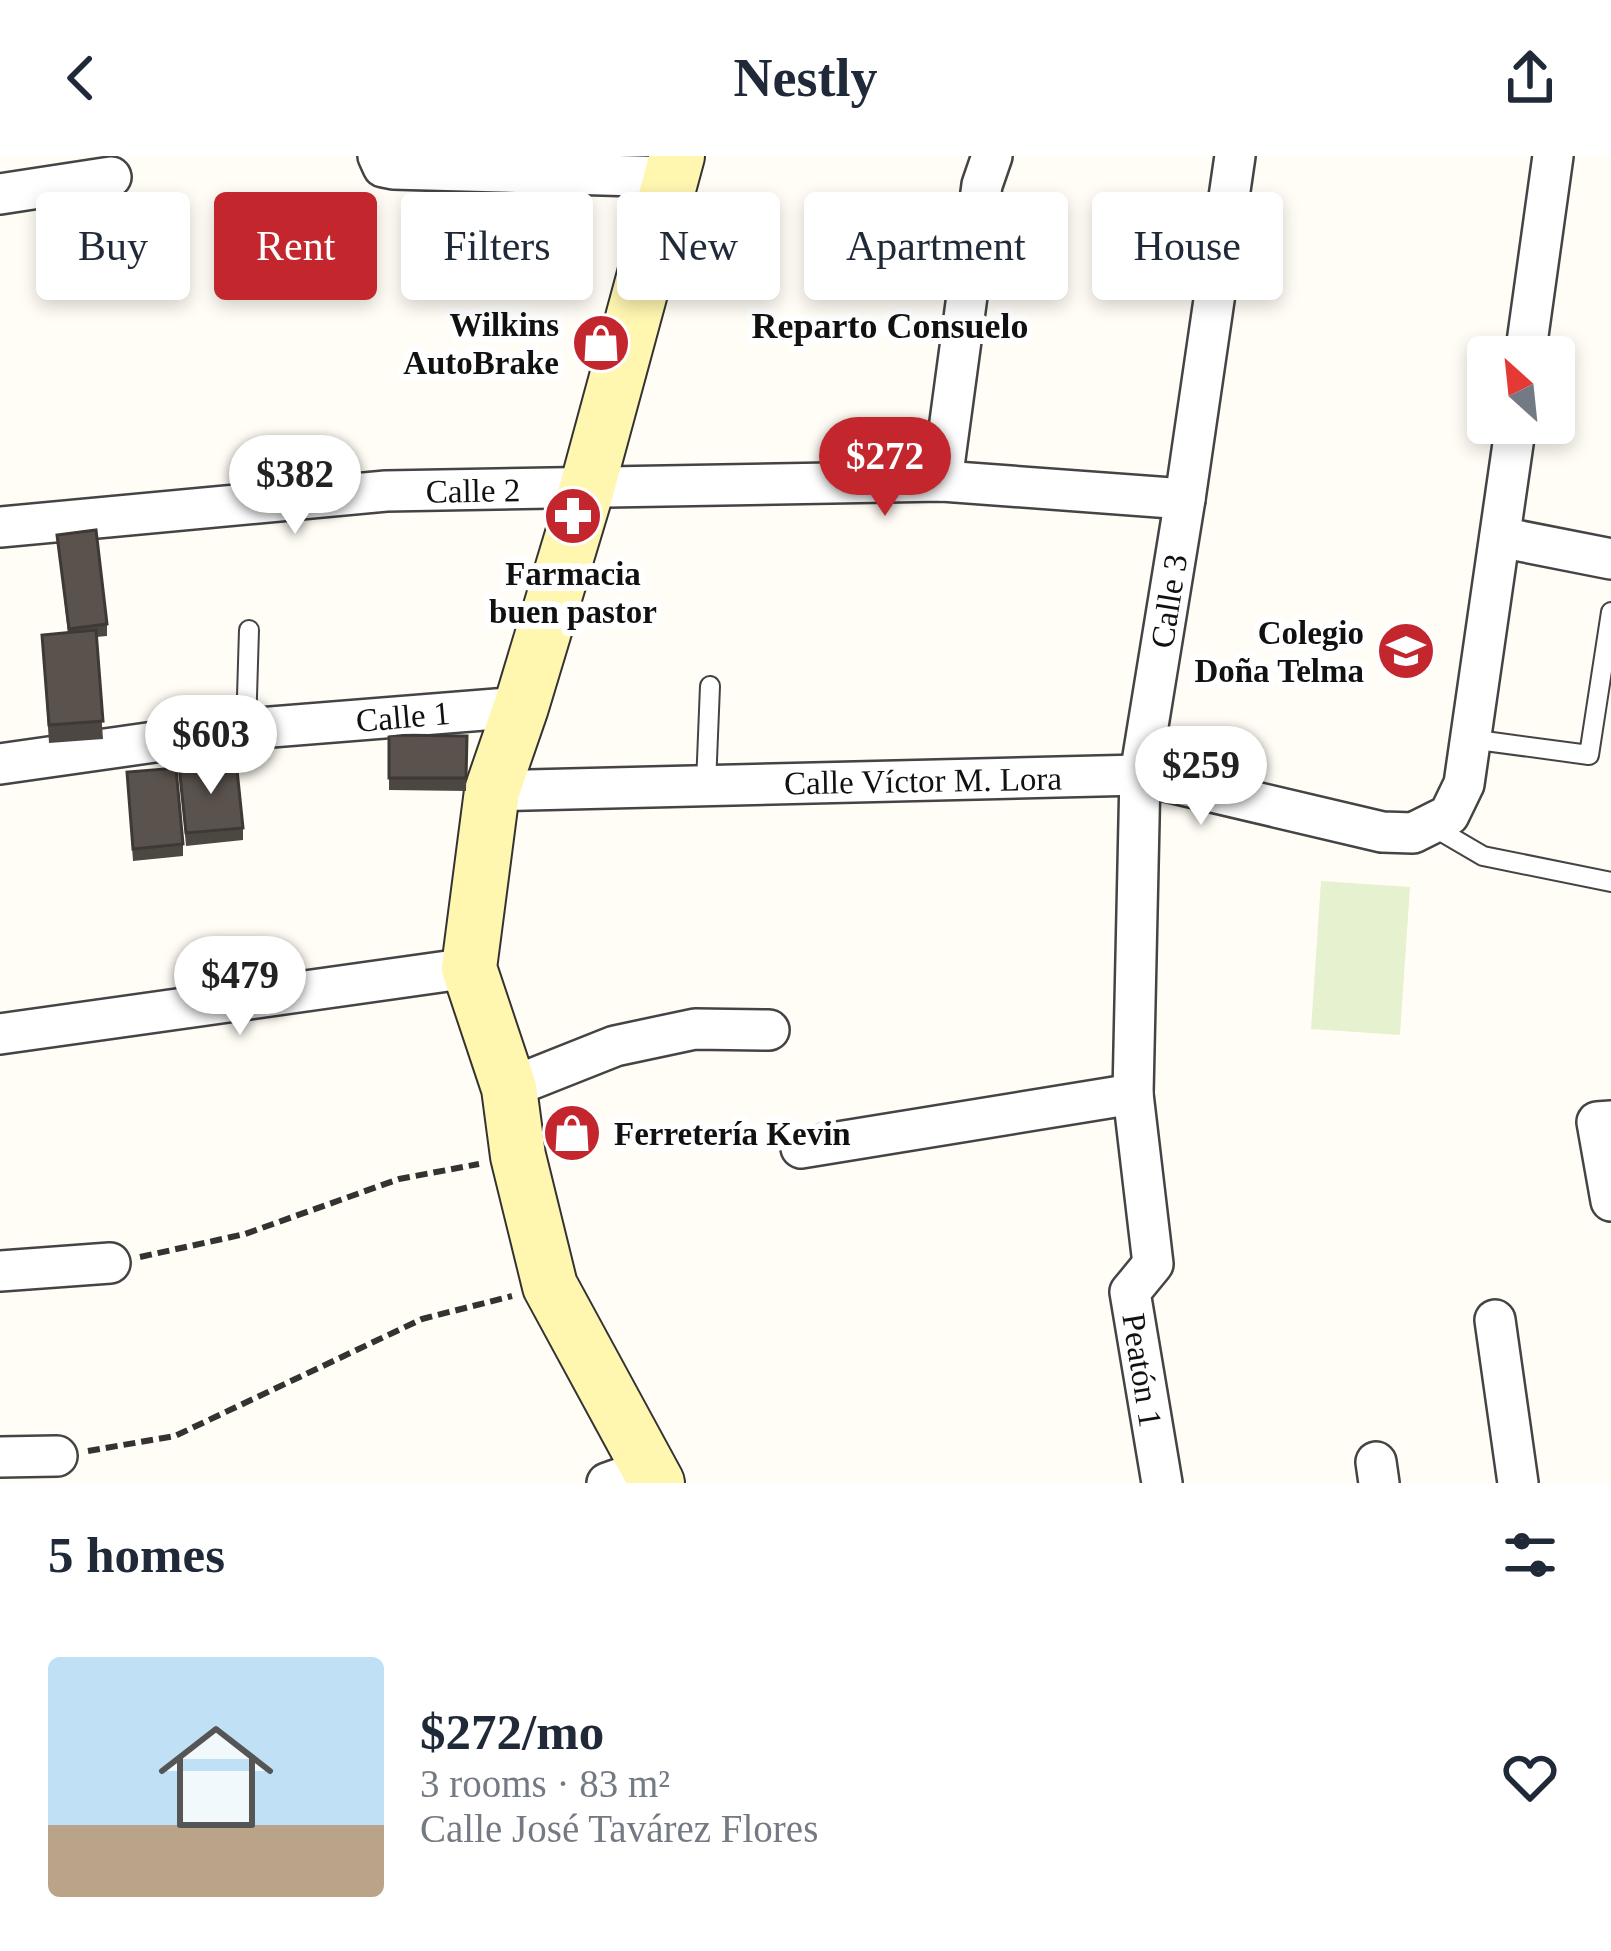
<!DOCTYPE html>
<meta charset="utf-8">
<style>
:root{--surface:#fff;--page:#f2f2f3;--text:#1f2937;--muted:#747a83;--accent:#c4262e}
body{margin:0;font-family:"Times New Roman",serif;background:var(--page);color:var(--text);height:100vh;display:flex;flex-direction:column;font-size:45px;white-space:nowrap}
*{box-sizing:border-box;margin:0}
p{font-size:39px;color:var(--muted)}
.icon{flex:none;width:66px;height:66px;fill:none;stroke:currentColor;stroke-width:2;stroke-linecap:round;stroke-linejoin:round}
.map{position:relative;height:1327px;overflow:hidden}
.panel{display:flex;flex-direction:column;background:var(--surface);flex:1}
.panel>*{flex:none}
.hud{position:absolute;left:36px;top:36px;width:1539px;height:108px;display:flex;gap:24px}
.needle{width:78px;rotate:333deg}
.tools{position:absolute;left:1467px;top:180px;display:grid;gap:24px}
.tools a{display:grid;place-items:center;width:108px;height:108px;border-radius:12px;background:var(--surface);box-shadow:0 6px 18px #0003;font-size:60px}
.price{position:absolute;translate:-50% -102px;padding:0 27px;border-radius:42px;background:#fff;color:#222;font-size:39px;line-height:78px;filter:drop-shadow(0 3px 6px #0008)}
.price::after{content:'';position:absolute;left:50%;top:72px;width:36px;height:27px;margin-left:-18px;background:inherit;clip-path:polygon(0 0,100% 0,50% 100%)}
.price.current{background:var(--accent);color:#fff}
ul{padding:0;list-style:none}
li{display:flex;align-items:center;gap:36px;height:300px;padding:0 48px}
li span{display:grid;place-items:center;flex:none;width:336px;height:240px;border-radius:12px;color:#555}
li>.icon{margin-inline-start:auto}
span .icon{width:144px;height:144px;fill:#fffc;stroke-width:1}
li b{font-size:51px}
h2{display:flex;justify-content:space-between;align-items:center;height:144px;padding:0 48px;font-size:51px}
.chip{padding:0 42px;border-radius:12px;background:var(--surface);box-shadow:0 6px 18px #0003;font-size:42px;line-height:108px}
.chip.current{background:var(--accent);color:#fff}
header{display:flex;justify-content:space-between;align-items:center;height:156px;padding:0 48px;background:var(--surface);font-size:54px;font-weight:600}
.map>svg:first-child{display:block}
.pitch{fill:#e6f2cf}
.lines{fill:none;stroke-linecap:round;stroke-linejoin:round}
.lane-casing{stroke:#444;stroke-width:22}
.street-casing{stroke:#444;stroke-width:44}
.secondary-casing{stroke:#333;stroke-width:58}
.path{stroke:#333;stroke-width:6;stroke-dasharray:12 6;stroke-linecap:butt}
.lane{stroke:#fff;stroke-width:18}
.street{stroke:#fff;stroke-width:39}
.secondary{stroke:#fff6b0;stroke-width:54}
.wall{fill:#4d4742}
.building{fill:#5a524d;stroke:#3f3936;stroke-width:3}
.labels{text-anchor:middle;stroke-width:12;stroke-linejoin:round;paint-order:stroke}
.poi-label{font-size:33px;font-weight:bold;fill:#111;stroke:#fff;text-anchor:end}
.street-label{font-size:33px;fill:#111;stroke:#fff}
.neighbourhood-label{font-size:36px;font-weight:bold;fill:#111;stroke:#fff}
</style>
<header><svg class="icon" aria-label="back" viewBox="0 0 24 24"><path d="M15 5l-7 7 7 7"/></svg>Nestly<svg class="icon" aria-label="share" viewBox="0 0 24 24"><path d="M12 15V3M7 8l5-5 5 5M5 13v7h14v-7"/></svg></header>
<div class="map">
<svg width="1611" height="1327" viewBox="0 0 1611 1327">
<rect width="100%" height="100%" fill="#fffdf5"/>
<!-- pitch -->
<polygon class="pitch" points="1321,725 1410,731 1400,879 1311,873"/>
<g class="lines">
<defs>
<g id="lane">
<polyline points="246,573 249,474"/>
<polyline points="1470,583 1589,599 1611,456"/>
<polyline points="706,629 710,530"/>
<polyline points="1430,669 1483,700 1611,726"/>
</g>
<g id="street">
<polyline points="378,0 383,11 393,13 671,21"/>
<polyline points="0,38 111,21"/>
<polyline points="1525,201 1553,0"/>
<polyline points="942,325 982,29 992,0"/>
<polyline points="0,371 386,335 942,325 1185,343"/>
<polyline points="1500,381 1611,403"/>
<polyline points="0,608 246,573 521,551"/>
<polyline points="492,635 1140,619 1382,676 1413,677 1449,659 1464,628 1516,267"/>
<polyline points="0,878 469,812"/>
<polyline points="509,932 615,890 695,873 769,874"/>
<polyline points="1611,965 1597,966 1611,1045"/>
<polyline points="801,992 1133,938"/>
<polyline points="0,1115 110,1107"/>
<polyline points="1495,1164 1518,1327"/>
<polyline points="0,1301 57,1300"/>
<polyline points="1376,1306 1379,1327"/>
<polyline points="607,1327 649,1312"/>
<polyline points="1162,1327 1130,1136 1153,1108 1133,938 1140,619 1185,343 1235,0"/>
</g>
<polyline id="secondary" points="657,1327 550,1130 518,1000 509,932 469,812 492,635 521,551 587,332 677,0"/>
</defs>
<!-- lane casing -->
<use href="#lane" class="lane-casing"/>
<!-- street casing -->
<use href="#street" class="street-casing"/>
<!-- secondary casing -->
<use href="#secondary" class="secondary-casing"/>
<!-- path -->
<g class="path">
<polyline points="140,1101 245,1078 399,1023 479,1008"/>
<polyline points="88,1295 175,1280 422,1163 512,1140"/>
</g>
<!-- lane -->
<use href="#lane" class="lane"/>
<!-- street -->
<use href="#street" class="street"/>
<!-- secondary -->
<use href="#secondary" class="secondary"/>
</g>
<!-- wall -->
<g class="wall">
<polygon points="57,379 107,468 107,480 96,481 103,583 49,587 42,479 68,477"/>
<polygon points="389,579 467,580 466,635 389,634"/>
<polygon points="179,610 243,672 243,684 186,690"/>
<polygon points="127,616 183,688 183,700 133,705"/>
</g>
<!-- building -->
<g class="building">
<polygon points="96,374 107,468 69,473 57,379"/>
<polygon points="96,474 103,565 49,569 42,479"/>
<polygon points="389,579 467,580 466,622 389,622"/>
<polygon points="236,604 243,672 186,677 179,610"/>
<polygon points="176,612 183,688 133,693 127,616"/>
</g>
<!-- icons -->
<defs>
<symbol id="shop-disc" viewBox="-11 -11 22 22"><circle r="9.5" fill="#c4262e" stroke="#fff"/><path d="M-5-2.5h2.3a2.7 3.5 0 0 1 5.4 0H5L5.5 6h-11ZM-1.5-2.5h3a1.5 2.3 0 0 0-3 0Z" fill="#fff"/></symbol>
<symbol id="pharmacy-disc" viewBox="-11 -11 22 22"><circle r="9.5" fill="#c4262e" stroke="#fff"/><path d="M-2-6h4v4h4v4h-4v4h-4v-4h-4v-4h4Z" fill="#fff"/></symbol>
<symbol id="school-disc" viewBox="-11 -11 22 22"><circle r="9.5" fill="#c4262e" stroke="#fff"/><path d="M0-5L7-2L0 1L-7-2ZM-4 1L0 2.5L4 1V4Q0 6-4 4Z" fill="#fff"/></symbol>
</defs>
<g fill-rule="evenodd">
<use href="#shop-disc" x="568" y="154" width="66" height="66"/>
<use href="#pharmacy-disc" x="540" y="327" width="66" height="66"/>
<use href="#school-disc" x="1373" y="462" width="66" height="66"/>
<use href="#shop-disc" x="539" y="944" width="66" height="66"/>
</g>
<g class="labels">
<!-- poi labels -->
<g class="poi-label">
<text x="559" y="180">Wilkins<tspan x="559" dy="38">AutoBrake</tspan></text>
<text x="573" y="429" text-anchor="middle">Farmacia<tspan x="573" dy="38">buen pastor</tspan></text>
<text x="1364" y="488">Colegio<tspan x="1364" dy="38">Doña Telma</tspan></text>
<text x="614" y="989" text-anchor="start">Ferretería Kevin</text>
</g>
<!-- street labels -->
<g class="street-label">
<text transform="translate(473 334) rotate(-1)" y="12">Calle 2</text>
<text transform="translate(1168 445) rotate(-81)" y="12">Calle 3</text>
<text transform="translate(403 560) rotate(-5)" y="12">Calle 1</text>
<text transform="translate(923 624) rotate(-1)" y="12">Calle Víctor M. Lora</text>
<text transform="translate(1143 1214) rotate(81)" y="12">Peatón 1</text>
</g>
<!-- neighbourhood labels -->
<g class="neighbourhood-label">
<text x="890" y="182">Reparto Consuelo</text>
</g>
</g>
</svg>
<div class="tools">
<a><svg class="needle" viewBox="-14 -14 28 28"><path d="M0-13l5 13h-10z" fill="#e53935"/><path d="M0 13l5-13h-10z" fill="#747a83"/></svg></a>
</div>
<b class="price current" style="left:885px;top:363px">$272</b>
<b class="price" style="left:295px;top:381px">$382</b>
<b class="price" style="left:211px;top:641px">$603</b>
<b class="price" style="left:1201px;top:672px">$259</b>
<b class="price" style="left:240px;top:882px">$479</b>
<div class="hud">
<a class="chip">Buy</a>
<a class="chip current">Rent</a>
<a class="chip">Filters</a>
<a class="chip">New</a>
<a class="chip">Apartment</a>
<a class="chip">House</a>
</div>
</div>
<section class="panel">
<h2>5 homes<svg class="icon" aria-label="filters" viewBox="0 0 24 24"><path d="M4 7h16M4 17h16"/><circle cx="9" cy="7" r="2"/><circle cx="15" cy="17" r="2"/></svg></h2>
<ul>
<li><span style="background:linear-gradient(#bfe0f5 70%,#b9a48a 0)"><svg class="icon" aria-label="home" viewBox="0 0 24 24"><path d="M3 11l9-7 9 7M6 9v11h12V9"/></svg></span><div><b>$272/mo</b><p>3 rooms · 83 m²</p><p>Calle José Tavárez Flores</p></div><svg class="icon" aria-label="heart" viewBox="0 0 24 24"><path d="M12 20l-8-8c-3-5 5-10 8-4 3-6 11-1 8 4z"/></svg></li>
</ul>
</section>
